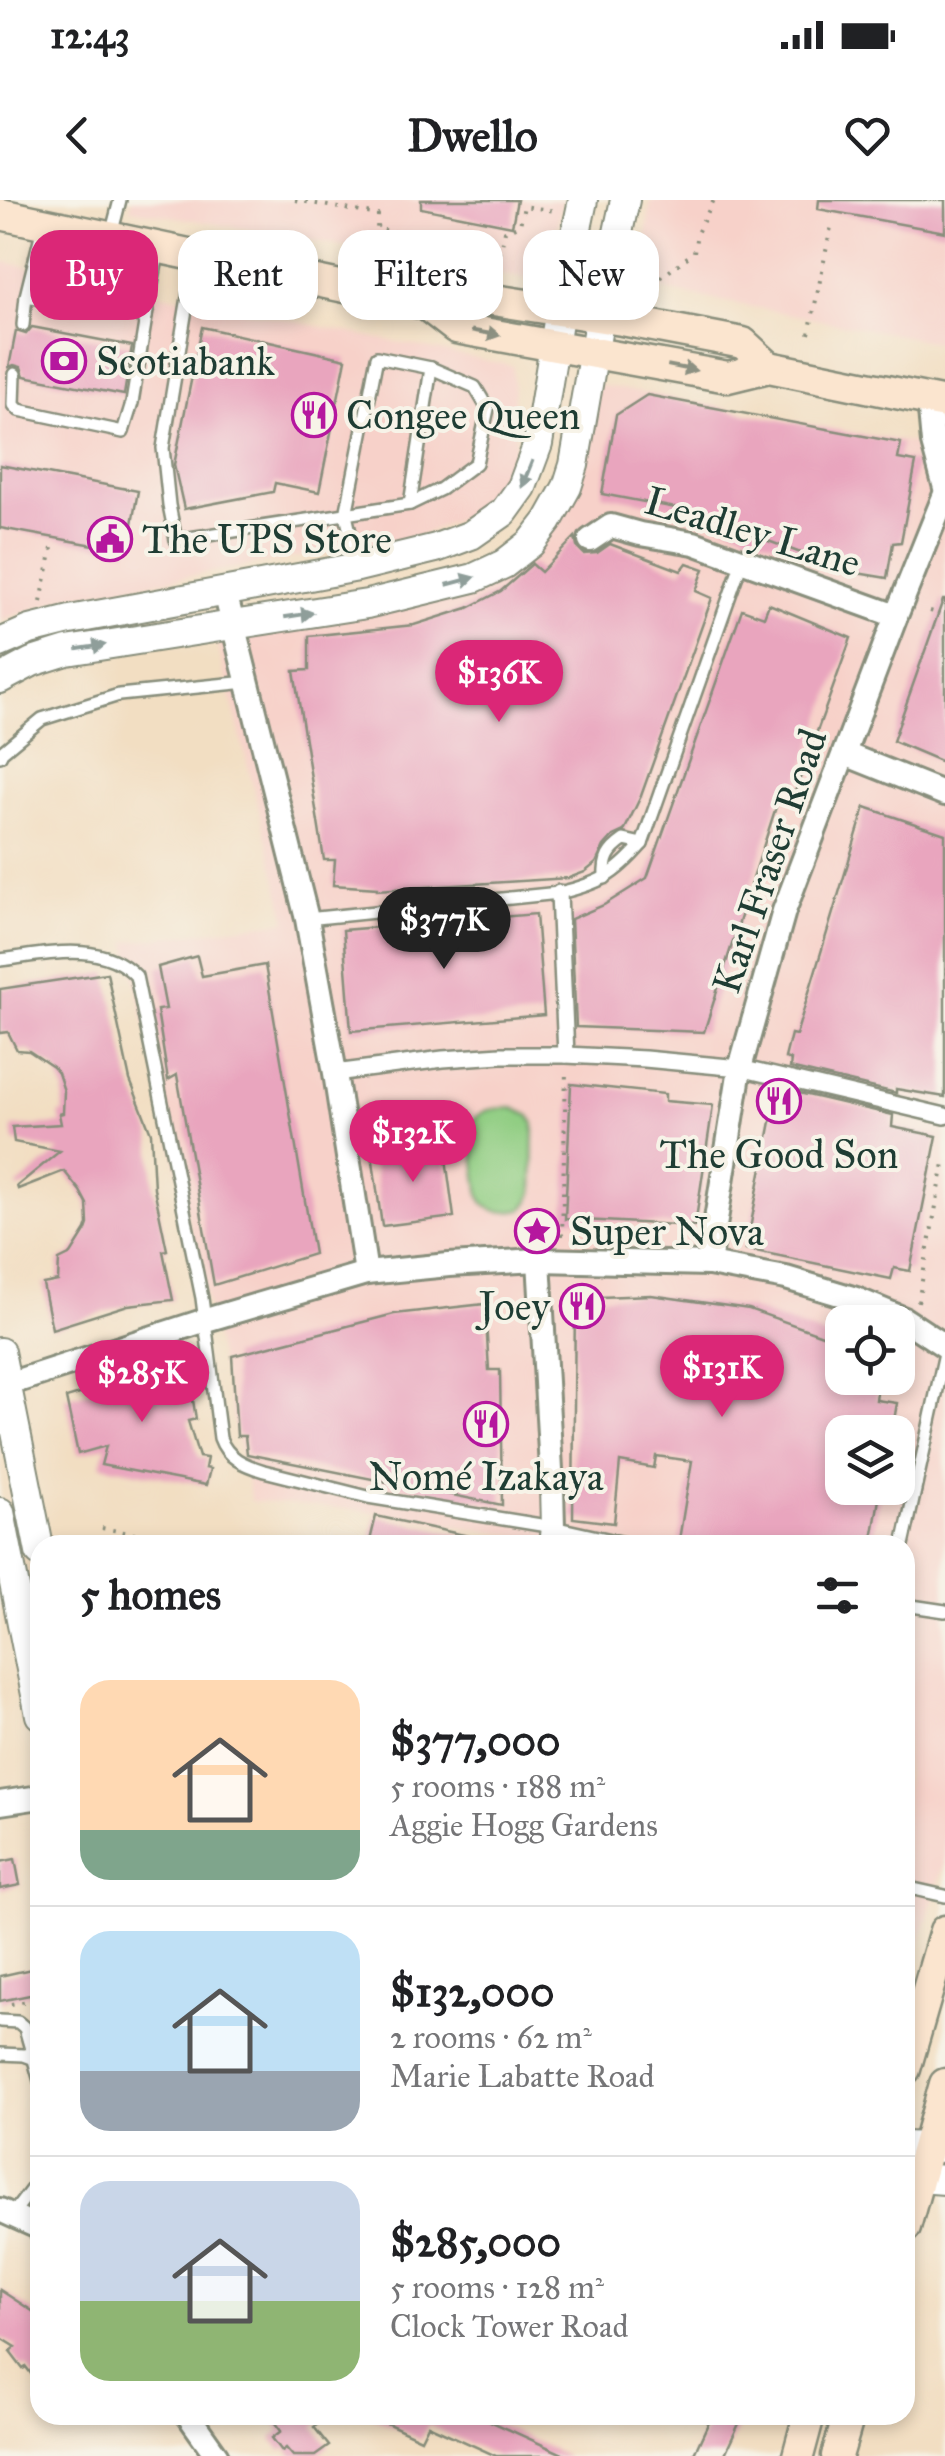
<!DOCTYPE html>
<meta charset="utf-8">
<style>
:root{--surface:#fff;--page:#f6f6f6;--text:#202124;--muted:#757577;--line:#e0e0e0;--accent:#db2777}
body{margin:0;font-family:"IM FELL Great Primer",serif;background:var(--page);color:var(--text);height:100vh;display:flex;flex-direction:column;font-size:38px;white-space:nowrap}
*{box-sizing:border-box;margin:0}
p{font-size:32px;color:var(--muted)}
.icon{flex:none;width:55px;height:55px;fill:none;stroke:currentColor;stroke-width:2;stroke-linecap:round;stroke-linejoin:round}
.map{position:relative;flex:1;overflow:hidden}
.panel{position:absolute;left:30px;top:1335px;width:885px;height:890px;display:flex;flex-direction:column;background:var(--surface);border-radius:30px;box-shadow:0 5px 15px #0003}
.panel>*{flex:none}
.banner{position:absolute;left:30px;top:30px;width:885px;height:90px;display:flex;gap:20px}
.buttons{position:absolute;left:825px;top:1105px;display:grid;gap:20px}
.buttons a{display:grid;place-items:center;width:90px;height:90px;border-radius:20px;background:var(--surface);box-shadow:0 5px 15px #0003;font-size:50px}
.price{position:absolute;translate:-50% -85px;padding:0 22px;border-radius:35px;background:var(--accent);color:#fff;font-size:32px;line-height:65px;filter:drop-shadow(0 2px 5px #0008)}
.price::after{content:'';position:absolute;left:50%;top:60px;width:30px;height:22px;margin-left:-15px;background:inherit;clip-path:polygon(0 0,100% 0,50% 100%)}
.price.selected{background:#222;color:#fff}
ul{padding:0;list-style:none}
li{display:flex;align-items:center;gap:30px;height:250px;padding:0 50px}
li+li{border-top:2px solid var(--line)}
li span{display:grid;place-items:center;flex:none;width:280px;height:200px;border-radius:30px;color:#555}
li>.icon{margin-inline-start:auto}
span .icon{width:120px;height:120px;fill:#fffc;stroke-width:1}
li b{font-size:42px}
h2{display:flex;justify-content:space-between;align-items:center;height:120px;padding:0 50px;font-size:42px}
.chip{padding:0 35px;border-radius:30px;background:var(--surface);box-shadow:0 5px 15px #0003;font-size:35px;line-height:90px}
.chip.selected{background:var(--accent);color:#fff}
.status{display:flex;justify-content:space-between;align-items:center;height:70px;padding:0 50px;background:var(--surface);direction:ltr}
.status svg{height:28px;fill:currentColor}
header{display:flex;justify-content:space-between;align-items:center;height:130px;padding:0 50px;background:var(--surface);font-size:45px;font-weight:800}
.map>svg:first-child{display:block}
.built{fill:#f7d1c9;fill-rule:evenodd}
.green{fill:#90cd82;stroke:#58855b;stroke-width:2.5}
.building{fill:#e9a5be}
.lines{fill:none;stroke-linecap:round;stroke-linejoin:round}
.service-casing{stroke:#888e7b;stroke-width:16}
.pedestrian-casing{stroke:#888e7b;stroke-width:20}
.minor-casing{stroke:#888e7b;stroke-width:28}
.tertiary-casing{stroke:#888e7b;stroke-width:32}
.secondary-casing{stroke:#888e7b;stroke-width:35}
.path{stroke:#888e7b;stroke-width:4;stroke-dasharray:2.5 8;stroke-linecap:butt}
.service{stroke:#fff;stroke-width:11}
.pedestrian{stroke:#fff;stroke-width:15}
.minor{stroke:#fff;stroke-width:22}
.tertiary{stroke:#fff;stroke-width:28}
.secondary{stroke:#fbe5cf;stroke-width:30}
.oneway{fill:#8d9182}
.oneway2{fill:#8f9e9a}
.labels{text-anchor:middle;stroke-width:8;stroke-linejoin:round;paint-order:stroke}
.poi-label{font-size:40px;fill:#1f3d34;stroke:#f7f3e8;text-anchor:start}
.street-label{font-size:40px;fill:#1f3d34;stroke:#f7f3e8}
</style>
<div class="status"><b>12:43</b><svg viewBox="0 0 49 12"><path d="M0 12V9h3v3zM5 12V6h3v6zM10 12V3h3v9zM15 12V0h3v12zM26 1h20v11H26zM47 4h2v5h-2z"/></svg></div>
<header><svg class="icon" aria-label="back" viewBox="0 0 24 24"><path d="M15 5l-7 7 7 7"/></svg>Dwello<svg class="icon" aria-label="heart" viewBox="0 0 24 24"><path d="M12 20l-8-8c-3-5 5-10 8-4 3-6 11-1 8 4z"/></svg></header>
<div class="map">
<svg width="945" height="2256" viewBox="0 0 945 2256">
<rect width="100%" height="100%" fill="#f7f3e8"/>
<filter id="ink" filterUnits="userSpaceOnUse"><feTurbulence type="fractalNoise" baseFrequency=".01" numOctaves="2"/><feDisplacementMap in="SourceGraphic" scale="20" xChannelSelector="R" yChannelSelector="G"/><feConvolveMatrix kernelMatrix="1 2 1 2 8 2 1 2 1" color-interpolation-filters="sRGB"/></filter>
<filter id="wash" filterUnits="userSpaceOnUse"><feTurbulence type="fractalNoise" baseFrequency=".0048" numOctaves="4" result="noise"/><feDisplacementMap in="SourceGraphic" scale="40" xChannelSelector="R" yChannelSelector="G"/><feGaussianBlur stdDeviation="2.25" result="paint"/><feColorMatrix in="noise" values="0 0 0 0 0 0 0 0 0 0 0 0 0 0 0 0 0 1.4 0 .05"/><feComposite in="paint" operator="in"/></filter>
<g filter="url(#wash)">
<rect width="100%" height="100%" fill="#f2dec2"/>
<!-- built -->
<g class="built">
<polygon points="132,0 563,0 544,81 130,9"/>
<polygon points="651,0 945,0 945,144 639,85"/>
<polygon points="0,61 513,166 516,261 480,310 410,340 286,359 66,398 0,421"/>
<path d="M598,185L945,249V1660L905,1790V1345H558L518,1336L359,1310L251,1301L127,742L287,721L217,443L282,418L487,381L545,343ZM842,1122H898V1178H842ZM842,1232H898V1288H842Z"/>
</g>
<!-- green -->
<path class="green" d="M513,908L530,916L534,924L533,993L529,1002L522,1010C504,1013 487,1014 480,996L470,928C478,908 494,908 513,908Z"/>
<g id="blocks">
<!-- building -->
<g class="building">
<polygon points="421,0 517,0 512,26 421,8"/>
<polygon points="819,0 945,0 945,32 818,9"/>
<polygon points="32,127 132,146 124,195 24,176 21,167 14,165 9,167 16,131 26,134"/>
<polygon points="202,127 346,159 319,292 275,283 273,292 184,309 174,265"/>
<polygon points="647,195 901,243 898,259 916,262 901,342 893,343 887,378 845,371 846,363 798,352 714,321 713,315 602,294 616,215"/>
<polygon points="0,265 138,291 127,351 0,328"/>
<polygon points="575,337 577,347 584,354 597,353 610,344 681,371 687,363 704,369 696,391 712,398 641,596 624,631 613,636 604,646 596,663 585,672 569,678 377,690 377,688 333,685 335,660 324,660 294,471 309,470 309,436 414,425 468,408 501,391 532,364 541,372"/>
<polygon points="943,400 945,400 945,563 893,541"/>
<polygon points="769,404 851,438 795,592 782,588 704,832 576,827 571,719 604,705 647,678 742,409 764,417"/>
<polygon points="865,607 945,634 945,897 896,889 896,893 790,868 791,860 785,858 791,834 796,835"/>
<polygon points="536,714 544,815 351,831 343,730"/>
<polygon points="197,756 202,776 265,765 314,1054 214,1085 177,875 168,880 157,810 166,809 158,767"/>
<polygon points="107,773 130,880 151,933 154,988 167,1050 163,1051 173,1100 128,1105 52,1129 43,1084 58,1081 59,1060 71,1054 86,1030 88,1024 87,1004 80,991 64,971 18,989 17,986 60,951 14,942 12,927 61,924 59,914 63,913 64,891 58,873 53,867 29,851 17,850 8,832 0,833 0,789"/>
<polygon points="571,884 665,894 665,901 713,905 695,1026 565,1019"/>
<polygon points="786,890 893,915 892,927 937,936 910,1071 894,1068 891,1079 746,1049 776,896 785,898"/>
<polygon points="444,944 454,1017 382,1026 372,954"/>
<polygon points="651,1095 749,1109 842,1142 842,1178 879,1178 876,1200 897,1203 892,1232 842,1232 842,1288 881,1288 871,1345 704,1345 679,1340 692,1261 656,1256 654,1268 620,1262 614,1323 573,1318 575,1098"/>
<polygon points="485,1104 489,1170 500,1170 502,1305 247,1254 245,1236 237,1236 232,1156 394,1114"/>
<polygon points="187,1162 196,1219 188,1221 199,1257 207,1258 205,1268 210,1269 206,1285 101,1265 106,1246 78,1254 66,1198"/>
<polygon points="376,1316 478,1338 477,1345 369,1345"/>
<polygon points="15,1659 20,1685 0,1689 0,1662"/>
<polygon points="40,1767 40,1793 0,1801 0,1776"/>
<polygon points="0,2090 40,2116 40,2186 26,2167 23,2169 10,2152 16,2147 0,2137"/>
<polygon points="269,2215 330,2215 314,2227 329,2246 315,2256 293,2256 286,2248 282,2251 272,2238 281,2231"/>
<polygon points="369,2215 477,2215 567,2256 496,2256 428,2225 421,2239"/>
<polygon points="712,2215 743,2215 724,2256 693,2256"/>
</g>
</g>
</g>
<g filter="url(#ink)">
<use href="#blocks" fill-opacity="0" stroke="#888e7b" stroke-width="2.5"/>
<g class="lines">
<defs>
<g id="service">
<polyline points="111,35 120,0"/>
<polyline points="195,55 163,248 169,305 176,340 410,304 441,289 476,263 488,209 475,187 431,168 377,157 346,315 358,366"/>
<polyline points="146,117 159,48"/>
<polyline points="23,125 26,96"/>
<polyline points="15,174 14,205 19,210 123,232 132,203 146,117 26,96 43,27"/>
<polyline points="410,304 431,168"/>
<polyline points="0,556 2,552 42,519 119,495 247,482"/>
<path d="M605,678C604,659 608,651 624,640L642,644"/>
<path d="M307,719L559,693C600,683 614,676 642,644L742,361"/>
<path d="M0,760C43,755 102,739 136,776L202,1098L220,1238C227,1258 244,1265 264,1271L368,1297L553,1327L634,1345"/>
<polyline points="903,1345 945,1153"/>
<polyline points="905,1405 945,1411"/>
<polyline points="905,1687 945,1696"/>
<polyline points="0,1821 18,1822 25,1828 40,1881"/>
<polyline points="0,1854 24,1855 35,1859"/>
<polyline points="12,2015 40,1978"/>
</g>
<g id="pedestrian">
<polyline points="559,693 566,855"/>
<polyline points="335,873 443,859 501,855 566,855 645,859 740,868 945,916"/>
</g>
<g id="minor">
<polyline points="929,200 933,243 945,288"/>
<polyline points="590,340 611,326 640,334 694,343 896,416"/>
<polyline points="225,392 307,719 335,873 366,1073"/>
<polyline points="845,554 945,594"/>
<polyline points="539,1060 552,1287 553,1327 551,1345"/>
<polyline points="709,1064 740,868 784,711 896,416 945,294"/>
<polyline points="5,1185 206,1120 366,1073 449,1065 539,1060 709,1064 786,1078 856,1099 904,1119 945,1146"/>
<polyline points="0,1603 40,1597"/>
<polyline points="0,2010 40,2028"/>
<polyline points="188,2215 217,2256"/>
</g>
<g id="tertiary">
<polyline points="0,443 30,430 70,420 358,367 436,348 471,335 504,312 522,287 538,244 560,109 583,0"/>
<polyline points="0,479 32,462 67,451 367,404 474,378 504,364 531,343 548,321 567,287 574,265 600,116 625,0"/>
<polyline points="0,1152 40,1352"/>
<polyline points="0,1312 40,1515"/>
<polyline points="905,1946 945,1948"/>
<polyline points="905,1977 945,1980"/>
</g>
<g id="secondary">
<polyline points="0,14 425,104 456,128 728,177 769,167 945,203"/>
<polyline points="425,104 462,95 622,120 743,143 769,167"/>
<polyline points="905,1869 945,1731"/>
<polyline points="905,2027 945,1884"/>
<polyline points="798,2256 809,2215"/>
<polyline points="837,2256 849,2215"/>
</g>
</defs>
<!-- service casing -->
<use href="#service" class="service-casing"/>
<!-- pedestrian casing -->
<use href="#pedestrian" class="pedestrian-casing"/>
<!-- minor casing -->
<use href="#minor" class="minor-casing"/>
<!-- tertiary casing -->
<use href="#tertiary" class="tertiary-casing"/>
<!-- secondary casing -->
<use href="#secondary" class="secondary-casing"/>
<!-- path -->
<g class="path">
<path d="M295,0L378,15L377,29C405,33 411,33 421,61"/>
<polyline points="496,74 505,31 520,25 524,6 555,11"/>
<polyline points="636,97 694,52 697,33 714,0"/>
<polyline points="809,134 831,27"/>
<polyline points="41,402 52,348"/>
<polyline points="930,411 938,413"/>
<polyline points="562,1036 566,871"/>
<polyline points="918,1102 945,958"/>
<polyline points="102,1328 194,1345"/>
<polyline points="11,1804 40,1799"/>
</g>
<!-- service -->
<use href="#service" class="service"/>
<!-- pedestrian -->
<use href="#pedestrian" class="pedestrian"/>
<!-- minor -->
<use href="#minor" class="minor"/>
<!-- tertiary -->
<use href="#tertiary" class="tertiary"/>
<!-- secondary -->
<use href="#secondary" class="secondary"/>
</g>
<!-- one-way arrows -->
<defs><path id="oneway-solid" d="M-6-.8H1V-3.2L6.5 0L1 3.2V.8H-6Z" transform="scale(2.5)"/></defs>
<g class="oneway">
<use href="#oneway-solid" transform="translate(486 133) rotate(10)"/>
<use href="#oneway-solid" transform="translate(682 168) rotate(11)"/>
</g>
<g class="oneway2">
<use href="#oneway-solid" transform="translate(527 274) rotate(112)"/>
<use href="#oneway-solid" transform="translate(461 381) rotate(-15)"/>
<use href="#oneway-solid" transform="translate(299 415) rotate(-9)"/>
<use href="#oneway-solid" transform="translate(91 447) rotate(-9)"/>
</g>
</g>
<!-- icons -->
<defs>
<symbol id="bank-ring" viewBox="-11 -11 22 22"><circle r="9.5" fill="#f7f3e8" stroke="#b5179e" stroke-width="1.5"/><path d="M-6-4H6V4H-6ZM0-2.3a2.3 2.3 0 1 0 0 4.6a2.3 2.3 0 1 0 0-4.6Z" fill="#b5179e"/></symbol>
<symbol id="restaurant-ring" viewBox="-11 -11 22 22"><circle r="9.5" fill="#f7f3e8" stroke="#b5179e" stroke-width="1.5"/><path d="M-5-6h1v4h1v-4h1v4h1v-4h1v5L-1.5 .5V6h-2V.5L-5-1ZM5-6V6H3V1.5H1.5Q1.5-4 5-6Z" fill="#b5179e"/></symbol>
<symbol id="civic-ring" viewBox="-11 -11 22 22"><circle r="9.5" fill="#f7f3e8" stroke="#b5179e" stroke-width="1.5"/><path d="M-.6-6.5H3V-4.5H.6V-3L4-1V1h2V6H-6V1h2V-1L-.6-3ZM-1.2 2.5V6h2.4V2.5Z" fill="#b5179e"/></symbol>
<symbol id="sight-ring" viewBox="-11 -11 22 22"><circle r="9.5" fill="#f7f3e8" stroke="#b5179e" stroke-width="1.5"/><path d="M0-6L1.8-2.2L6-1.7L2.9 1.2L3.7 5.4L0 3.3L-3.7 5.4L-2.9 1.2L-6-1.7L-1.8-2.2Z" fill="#b5179e"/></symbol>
</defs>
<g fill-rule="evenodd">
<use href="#bank-ring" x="39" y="136" width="50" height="50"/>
<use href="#restaurant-ring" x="289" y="190" width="50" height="50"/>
<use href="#civic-ring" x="85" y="314" width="50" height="50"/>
<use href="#restaurant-ring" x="754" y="876" width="50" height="50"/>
<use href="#sight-ring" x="512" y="1006" width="50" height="50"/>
<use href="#restaurant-ring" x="557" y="1081" width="50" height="50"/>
<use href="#restaurant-ring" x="461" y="1199" width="50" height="50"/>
</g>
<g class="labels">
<!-- poi labels -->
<g class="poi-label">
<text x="96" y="175">Scotiabank</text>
<text x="346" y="229">Congee Queen</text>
<text x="142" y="353">The UPS Store</text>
<text x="779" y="968" text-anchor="middle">The Good Son</text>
<text x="570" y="1045">Super Nova</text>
<text x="550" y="1120" text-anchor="end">Joey</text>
<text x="486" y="1290" text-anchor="middle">Nomé Izakaya</text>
</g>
<!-- street labels -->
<g class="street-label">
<text transform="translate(753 331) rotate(17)" y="14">Leadley Lane</text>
<text transform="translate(769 661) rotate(-71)" y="14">Karl Fraser Road</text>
</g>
</g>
</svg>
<div class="buttons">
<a><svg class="icon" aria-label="locate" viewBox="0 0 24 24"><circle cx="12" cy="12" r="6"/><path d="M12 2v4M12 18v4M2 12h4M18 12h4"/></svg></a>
<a><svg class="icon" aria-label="layers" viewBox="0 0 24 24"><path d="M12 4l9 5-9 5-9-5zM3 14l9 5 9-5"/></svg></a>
</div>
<b class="price" style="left:499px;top:525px">$136K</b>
<b class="price selected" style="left:444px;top:772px">$377K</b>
<b class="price" style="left:413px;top:985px">$132K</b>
<b class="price" style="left:722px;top:1220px">$131K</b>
<b class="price" style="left:142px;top:1225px">$285K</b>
<div class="banner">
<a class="chip selected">Buy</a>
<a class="chip">Rent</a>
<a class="chip">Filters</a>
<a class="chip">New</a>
</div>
<section class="panel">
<h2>5 homes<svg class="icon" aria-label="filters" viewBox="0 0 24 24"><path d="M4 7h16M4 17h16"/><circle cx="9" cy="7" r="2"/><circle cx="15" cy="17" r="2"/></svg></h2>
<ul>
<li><span style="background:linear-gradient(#ffd9b3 75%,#7fa58c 0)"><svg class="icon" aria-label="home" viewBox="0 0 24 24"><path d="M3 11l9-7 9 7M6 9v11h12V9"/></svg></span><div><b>$377,000</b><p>5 rooms · 188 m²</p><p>Aggie Hogg Gardens</p></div></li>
<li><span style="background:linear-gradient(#bfe0f5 70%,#9aa5b1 0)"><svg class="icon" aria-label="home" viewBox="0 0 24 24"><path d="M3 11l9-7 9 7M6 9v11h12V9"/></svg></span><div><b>$132,000</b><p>2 rooms · 62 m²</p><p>Marie Labatte Road</p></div></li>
<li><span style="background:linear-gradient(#c9d6e8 60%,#8fb573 0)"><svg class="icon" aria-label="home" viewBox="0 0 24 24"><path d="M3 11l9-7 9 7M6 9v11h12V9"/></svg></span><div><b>$285,000</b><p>5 rooms · 128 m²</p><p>Clock Tower Road</p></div></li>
</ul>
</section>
</div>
